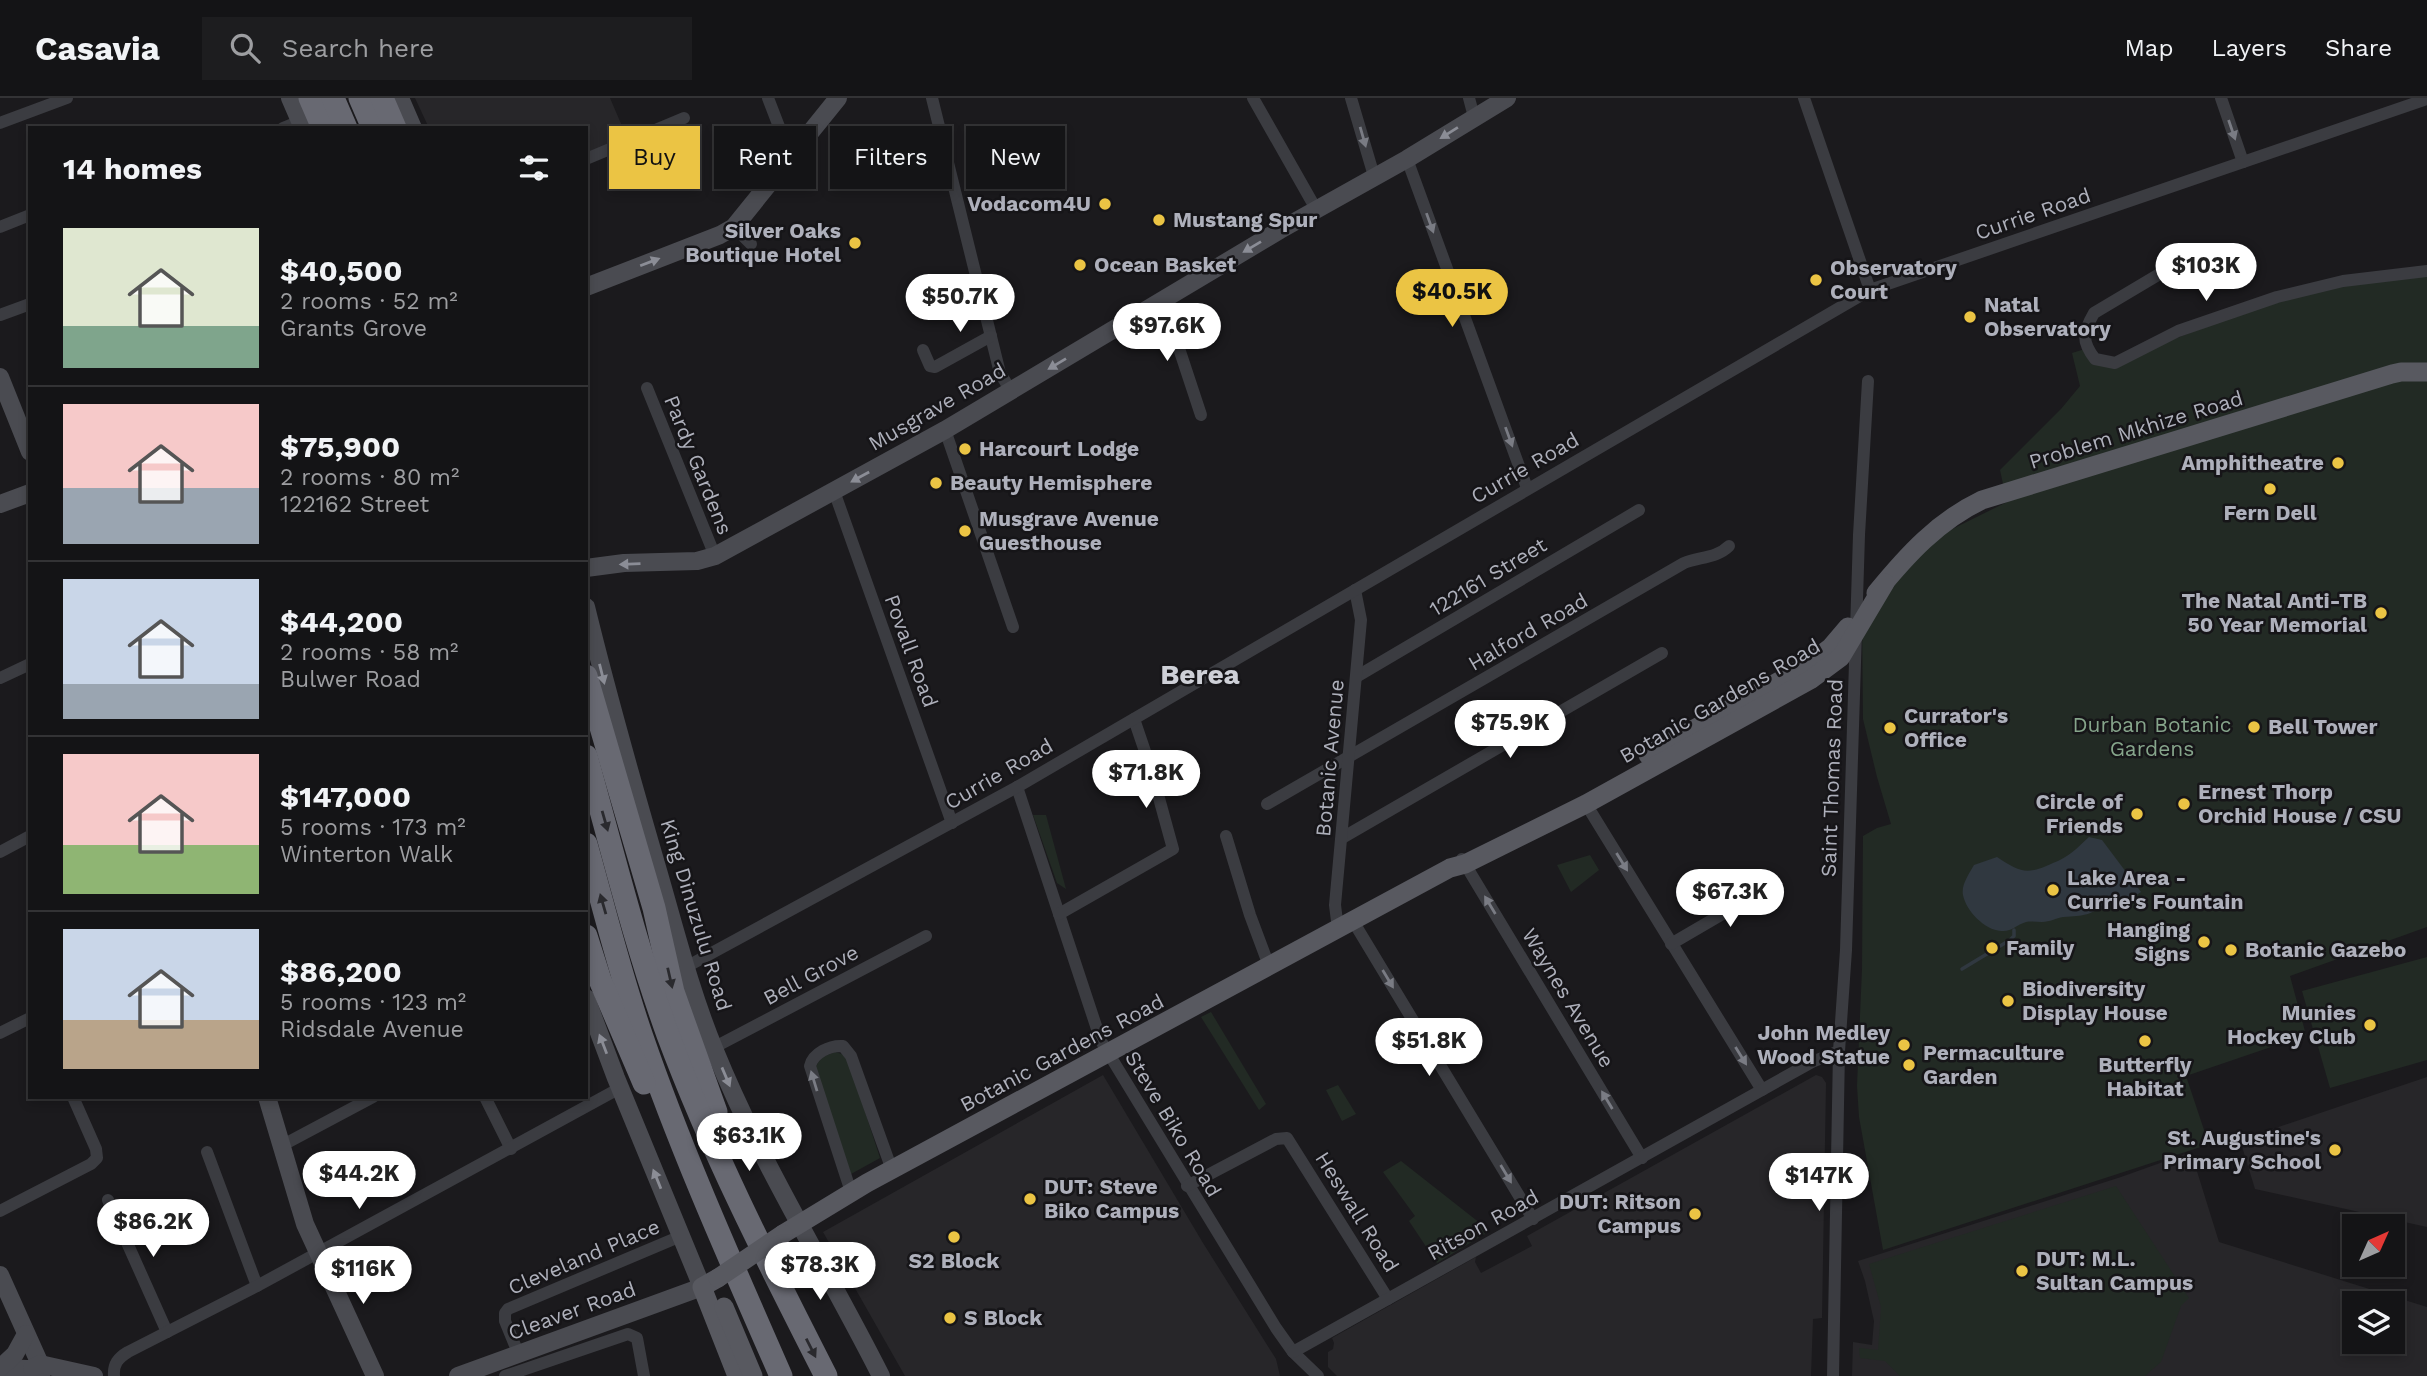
<!DOCTYPE html>
<meta charset="utf-8">
<style>
:root{--surface:#141416;--page:#1d1d1f;--text:#f1f3f6;--muted:#9d9ea1;--line:#333335;--accent:#ebc444}
body{margin:0;font-family:"Work Sans",sans-serif;background:var(--page);color:var(--text);height:100vh;display:flex;flex-direction:column;font-size:26px;white-space:nowrap}
*{box-sizing:border-box;margin:0}
p{font-size:23px;color:var(--muted)}
.icon{flex:none;width:38px;height:38px;fill:none;stroke:currentColor;stroke-width:2;stroke-linecap:round;stroke-linejoin:round}
.map{position:relative;flex:1;overflow:hidden}
.drawer{position:absolute;left:28px;top:28px;width:560px;height:973px;display:flex;flex-direction:column;background:var(--surface);border-radius:0px;box-shadow:0 4px 10px #0003,0 0 0 2px var(--line)}
.drawer>*{flex:none}
.hud{position:absolute;left:609px;top:28px;width:665px;height:63px;display:flex;gap:14px}
.needle{width:46px;rotate:45deg}
.buttons{position:absolute;left:2342px;top:1116px;display:grid;gap:14px}
.buttons a{display:grid;place-items:center;width:63px;height:63px;border-radius:0px;background:var(--surface);box-shadow:0 4px 10px #0003,0 0 0 2px var(--line);font-size:35px}
.price{position:absolute;translate:-50% -60px;padding:0 16px;border-radius:24px;background:#fff;color:#222;font-size:23px;line-height:46px;filter:drop-shadow(0 2px 4px #0008)}
.price::after{content:'';position:absolute;left:50%;top:42px;width:21px;height:16px;margin-left:-10px;background:inherit;clip-path:polygon(0 0,100% 0,50% 100%)}
.price.selected{background:var(--accent);color:#111}
ul{padding:0;list-style:none}
li{display:flex;align-items:center;gap:21px;height:175px;padding:0 35px}
li+li{border-top:2px solid var(--line)}
li span{display:grid;place-items:center;flex:none;width:196px;height:140px;border-radius:0px;color:#555}
li>.icon{margin-inline-start:auto}
span .icon{width:84px;height:84px;fill:#fffc;stroke-width:1}
li b{font-size:30px}
h2{display:flex;justify-content:space-between;align-items:center;height:84px;padding:0 35px;font-size:30px}
.pill{padding:0 24px;border-radius:0px;background:var(--surface);box-shadow:0 4px 10px #0003,0 0 0 2px var(--line);font-size:24px;line-height:63px}
.pill.selected{background:var(--accent);color:#111}
header{display:flex;align-items:center;gap:42px;box-sizing:border-box;height:98px;padding:0 35px;background:var(--surface);border-bottom:2px solid var(--line)}
header strong{font-size:33px}
nav{display:flex;gap:38px;margin-inline-start:auto;font-size:24px}
.search{width:490px;height:63px;background:var(--page);display:flex;align-items:center;gap:18px;box-sizing:border-box;padding:0 24px;border-radius:0px;color:var(--muted);font-size:26px}
.map>svg:first-child{display:block}
.built{fill:#272629;fill-rule:evenodd}
.green{fill:#222a24}
.water{fill:#303840}
.lines{fill:none;stroke-linecap:round;stroke-linejoin:round}
.stream{stroke:#303840;stroke-width:3.5}
.street{stroke:#3b3c41;stroke-width:12}
.secondary{stroke:#4a4b51;stroke-width:18}
.primary{stroke:#585960;stroke-width:19}
.highway{stroke:#686972;stroke-width:23}
.primary-bridge{stroke:#585960;stroke-width:19}
.oneway{fill:#7a7c84}
.oneway2{fill:#8b8d96}
.oneway3{fill:#2a2a2e}
.poi-dot{fill:#ebc444;stroke:#161518;stroke-width:2.5}
.labels{text-anchor:middle;stroke-width:5;stroke-linejoin:round;paint-order:stroke}
.poi-label{font-size:21px;font-weight:bold;fill:#aeb0bb;stroke:#161518;text-anchor:start}
.street-label{font-size:21px;fill:#aeb0bb;stroke:#161518}
.park-label{font-size:21px;fill:#86a58b;stroke:#161518}
.district-label{font-size:28px;font-weight:bold;fill:#ced0d7;stroke:#161518}
</style>
<header>
<strong>Casavia</strong>
<div class="search"><svg class="icon" aria-label="search" viewBox="0 0 24 24"><circle cx="10" cy="10" r="6"/><path d="M15 15l6 6"/></svg>Search here</div>
<nav><a>Map</a><a>Layers</a><a>Share</a></nav>
</header>
<div class="map">
<svg width="2427" height="1278" viewBox="0 0 2427 1278">
<rect width="100%" height="100%" fill="#1b1a1d"/>
<!-- built -->
<g class="built">
<polygon points="415,0 610,0 625,35 617,38 620,45 586,59 586,30 429,30"/>
<polygon points="1103,977 1203,1145 1276,1261 1280,1278 905,1278 823,1134"/>
<polygon points="1816,977 1822,979 1826,985 1822,1220 1813,1221 1811,1278 1337,1278 1328,1269 1328,1254 1333,1251 1334,1245 1332,1240 1476,1159 1475,1164 1481,1175 1532,1148 1527,1138"/>
<polygon points="2427,979 2427,1129 2255,1091 2240,1042"/>
<path d="M2191,1054L2219,1144L2427,1209V1278H1852L1853,1244L1872,1247L1874,1223L1865,1183L1858,1163L2121,1079ZM2354,1206H2392V1244H2354Z"/>
</g>
<!-- green -->
<g class="green">
<polygon points="2427,175 2427,829 2290,878 2306,937 2186,978 2204,1032 2209,1033 2213,1045 1883,1152 1859,1019 1857,988 1862,871 1863,738 1877,730 1891,726 1877,679 1863,621 1862,520 1926,444 2007,404 2000,372 2061,311 2080,288 2072,255 2085,251 2095,264 2148,251 2292,196"/>
<polygon points="1033,717 1046,717 1066,791 1057,785"/>
<polygon points="1590,757 1599,772 1571,794 1557,767"/>
<polygon points="2427,859 2427,962 2330,990 2302,893"/>
<polygon points="1211,914 1266,1006 1259,1012 1201,919"/>
<path d="M836,954L847,958L880,1060L851,1076L815,971C819,960 825,957 836,954Z"/>
<polygon points="1338,987 1356,1016 1342,1023 1326,992"/>
<polygon points="1401,1063 1490,1133 1437,1165 1409,1123 1415,1118 1383,1074"/>
<polygon points="2116,1088 2189,1200 2181,1208 2161,1264 2145,1278 1900,1278 1885,1263 1860,1260 1859,1250 1878,1252 1881,1209 1869,1166"/>
</g>
<!-- water -->
<path class="water" d="M2089,739L2102,742L2141,794L2129,802L2107,803C2090,819 2085,817 2063,819C2056,820 2050,824 2042,824C2037,824 2031,823 2026,824C2016,827 2012,834 2001,833C1985,832 1966,813 1963,797C1961,787 1969,776 1974,767L1997,759C2021,775 2027,777 2053,765C2069,759 2076,751 2089,739Z"/>
<g class="lines">
<!-- stream -->
<polyline class="stream" points="1962,871 2010,842 2014,838 2014,832"/>
<!-- street -->
<g class="street">
<polyline points="768,0 783,39 794,56"/>
<polyline points="932,0 1000,275 1011,293"/>
<polyline points="1253,0 1316,111"/>
<polyline points="1351,0 1374,78"/>
<polyline points="1469,0 1474,19"/>
<polyline points="1804,0 1870,192"/>
<polyline points="2221,0 2243,64"/>
<polyline points="0,25 67,0"/>
<polyline points="283,30 300,23"/>
<polyline points="586,61 684,20"/>
<polyline points="1407,61 1527,390"/>
<polyline points="0,129 30,117"/>
<polyline points="734,129 751,146"/>
<path d="M2178,165L2094,215C2083,234 2081,243 2095,261L2115,265L2178,233L2277,199L2343,183L2427,173"/>
<polyline points="1163,202 1201,317"/>
<polyline points="0,217 30,206"/>
<polyline points="923,252 930,268 935,269 991,238"/>
<polyline points="647,290 715,458"/>
<polyline points="945,332 1013,529"/>
<polyline points="834,393 952,725"/>
<polyline points="1356,579 1639,412"/>
<polyline points="0,580 30,566"/>
<polyline points="1017,689 1101,943 1276,1230 1293,1254 1318,1278"/>
<path d="M1267,706L1684,465C1699,459 1717,460 1729,448"/>
<polyline points="1586,706 1762,992"/>
<polyline points="1226,738 1250,817 1269,868"/>
<polyline points="1342,740 1662,555"/>
<polyline points="0,754 30,738"/>
<polyline points="1462,761 1642,1060"/>
<polyline points="1059,816 1173,751 1151,671 1134,621"/>
<polyline points="1353,823 1533,1121"/>
<polyline points="1338,831 1335,807 1361,522 1355,492"/>
<polyline points="1671,846 1772,787"/>
<polyline points="686,869 1017,689 1870,192 2427,1"/>
<polyline points="0,935 30,920"/>
<polyline points="713,950 926,838"/>
<polyline points="485,999 511,1051"/>
<polyline points="281,1048 373,999"/>
<polyline points="207,1054 257,1188"/>
<polyline points="1187,1088 1276,1041 1287,1040 1388,1201"/>
<path d="M851,1094L810,968C813,955 830,947 843,948L851,958L892,1072"/>
<polyline points="108,1102 167,1234"/>
<polyline points="0,1113 91,1066 97,1060 96,1051 73,999"/>
<polyline points="1293,1254 1812,964 1839,953"/>
<polyline points="519,1257 505,1223 505,1215 508,1211 681,1138"/>
<path d="M114,1278C113,1266 118,1260 128,1254L257,1188L620,990"/>
<polyline points="505,1278 628,1236 637,1240 644,1278"/>
<polyline points="1833,1278 1839,953 1846,852 1859,437 1868,283"/>
</g>
<!-- secondary -->
<g class="secondary">
<polyline points="290,0 303,30"/>
<polyline points="400,0 413,30"/>
<polyline points="586,189 720,137 734,129 838,0"/>
<polyline points="0,279 30,354"/>
<polyline points="0,406 30,395"/>
<polyline points="586,470 624,465 697,463 715,458 945,332 1280,132 1407,61 1507,0"/>
<path d="M586,509C608,599 633,687 659,776C676,835 691,895 715,953C761,1066 826,1169 881,1278"/>
<polyline points="267,999 305,1126 375,1278"/>
<polyline points="0,1177 40,1266 41,1278"/>
<polyline points="0,1270 28,1271 41,1277"/>
<polyline points="0,1270 15,1256 26,1236"/>
<polyline points="32,1270 40,1266 94,1278"/>
<polyline points="458,1278 702,1189 616,980 586,900"/>
</g>
<!-- primary -->
<g class="primary">
<path d="M1876,495C1907,457 1938,423 1982,402L2392,276L2401,274H2427"/>
<polyline points="1648,657 1806,568 1831,549 1848,529"/>
<polyline points="783,1136 867,1085 1450,770 1465,766 1586,706 1810,582 1841,559 1885,485"/>
<polyline points="718,1180 702,1189 737,1278"/>
<polyline points="724,1209 753,1278"/>
</g>
<!-- highway -->
<g class="highway">
<polyline points="310,0 323,30"/>
<polyline points="333,0 346,30"/>
<polyline points="360,0 373,30"/>
<polyline points="382,0 395,30"/>
<polyline points="586,578 654,810 673,894 716,1014"/>
<path d="M586,658C612,751 635,846 668,937C712,1055 769,1166 826,1278"/>
<path d="M586,746C604,810 620,876 642,939C682,1055 732,1166 781,1278"/>
<polyline points="586,838 600,882 644,985"/>
</g>
<!-- primary-bridge -->
<polyline class="primary-bridge" points="718,1180 783,1136"/>
</g>
<!-- one-way arrows -->
<defs><path id="oneway-solid" d="M-6-.8H1V-3.2L6.5 0L1 3.2V.8H-6Z" transform="scale(1.75)"/></defs>
<g class="oneway">
<use href="#oneway-solid" transform="translate(2232 32) rotate(71)"/>
<use href="#oneway-solid" transform="translate(1363 39) rotate(74)"/>
<use href="#oneway-solid" transform="translate(1430 125) rotate(70)"/>
<use href="#oneway-solid" transform="translate(1509 339) rotate(70)"/>
<use href="#oneway-solid" transform="translate(1622 764) rotate(58)"/>
<use href="#oneway-solid" transform="translate(1490 807) rotate(-121)"/>
<use href="#oneway-solid" transform="translate(1388 881) rotate(59)"/>
<use href="#oneway-solid" transform="translate(1741 958) rotate(58)"/>
<use href="#oneway-solid" transform="translate(814 983) rotate(-107)"/>
<use href="#oneway-solid" transform="translate(1607 1002) rotate(-121)"/>
<use href="#oneway-solid" transform="translate(1506 1076) rotate(59)"/>
</g>
<g class="oneway2">
<use href="#oneway-solid" transform="translate(1449 35) rotate(148)"/>
<use href="#oneway-solid" transform="translate(1252 149) rotate(149)"/>
<use href="#oneway-solid" transform="translate(650 164) rotate(-21)"/>
<use href="#oneway-solid" transform="translate(1057 266) rotate(149)"/>
<use href="#oneway-solid" transform="translate(860 379) rotate(151)"/>
<use href="#oneway-solid" transform="translate(630 466) rotate(178)"/>
<use href="#oneway-solid" transform="translate(602 576) rotate(76)"/>
<use href="#oneway-solid" transform="translate(603 946) rotate(-111)"/>
<use href="#oneway-solid" transform="translate(726 979) rotate(67)"/>
<use href="#oneway-solid" transform="translate(657 1081) rotate(-112)"/>
</g>
<g class="oneway3">
<use href="#oneway-solid" transform="translate(605 723) rotate(74)"/>
<use href="#oneway-solid" transform="translate(603 806) rotate(-106)"/>
<use href="#oneway-solid" transform="translate(670 880) rotate(77)"/>
<use href="#oneway-solid" transform="translate(811 1250) rotate(63)"/>
</g>
<!-- markers -->
<g class="poi-dot">
<circle cx="1105" cy="106" r="7"/>
<circle cx="1159" cy="122" r="7"/>
<circle cx="855" cy="145" r="7"/>
<circle cx="1080" cy="167" r="7"/>
<circle cx="1816" cy="182" r="7"/>
<circle cx="1970" cy="219" r="7"/>
<circle cx="965" cy="351" r="7"/>
<circle cx="2338" cy="365" r="7"/>
<circle cx="936" cy="385" r="7"/>
<circle cx="2270" cy="391" r="7"/>
<circle cx="965" cy="433" r="7"/>
<circle cx="2381" cy="515" r="7"/>
<circle cx="2254" cy="629" r="7"/>
<circle cx="1890" cy="630" r="7"/>
<circle cx="2184" cy="706" r="7"/>
<circle cx="2137" cy="716" r="7"/>
<circle cx="2053" cy="792" r="7"/>
<circle cx="2204" cy="844" r="7"/>
<circle cx="1992" cy="850" r="7"/>
<circle cx="2231" cy="852" r="7"/>
<circle cx="2008" cy="903" r="7"/>
<circle cx="2370" cy="927" r="7"/>
<circle cx="2145" cy="943" r="7"/>
<circle cx="1904" cy="947" r="7"/>
<circle cx="1909" cy="967" r="7"/>
<circle cx="2335" cy="1052" r="7"/>
<circle cx="1030" cy="1101" r="7"/>
<circle cx="1695" cy="1116" r="7"/>
<circle cx="954" cy="1139" r="7"/>
<circle cx="2022" cy="1173" r="7"/>
<circle cx="950" cy="1220" r="7"/>
</g>
<g class="labels">
<!-- poi labels -->
<g class="poi-label">
<text x="1091" y="113" text-anchor="end">Vodacom4U</text>
<text x="1173" y="129">Mustang Spur</text>
<text x="841" y="140" text-anchor="end">Silver Oaks<tspan x="841" dy="24">Boutique Hotel</tspan></text>
<text x="1094" y="174">Ocean Basket</text>
<text x="1830" y="177">Observatory<tspan x="1830" dy="24">Court</tspan></text>
<text x="1984" y="214">Natal<tspan x="1984" dy="24">Observatory</tspan></text>
<text x="979" y="358">Harcourt Lodge</text>
<text x="2324" y="372" text-anchor="end">Amphitheatre</text>
<text x="950" y="392">Beauty Hemisphere</text>
<text x="2270" y="422" text-anchor="middle">Fern Dell</text>
<text x="979" y="428">Musgrave Avenue<tspan x="979" dy="24">Guesthouse</tspan></text>
<text x="2367" y="510" text-anchor="end">The Natal Anti-TB<tspan x="2367" dy="24">50 Year Memorial</tspan></text>
<text x="1904" y="625">Currator's<tspan x="1904" dy="24">Office</tspan></text>
<text x="2268" y="636">Bell Tower</text>
<text x="2198" y="701">Ernest Thorp<tspan x="2198" dy="24">Orchid House / CSU</tspan></text>
<text x="2123" y="711" text-anchor="end">Circle of<tspan x="2123" dy="24">Friends</tspan></text>
<text x="2067" y="787">Lake Area -<tspan x="2067" dy="24">Currie's Fountain</tspan></text>
<text x="2190" y="839" text-anchor="end">Hanging<tspan x="2190" dy="24">Signs</tspan></text>
<text x="2006" y="857">Family</text>
<text x="2245" y="859">Botanic Gazebo</text>
<text x="2022" y="898">Biodiversity<tspan x="2022" dy="24">Display House</tspan></text>
<text x="2356" y="922" text-anchor="end">Munies<tspan x="2356" dy="24">Hockey Club</tspan></text>
<text x="1890" y="942" text-anchor="end">John Medley<tspan x="1890" dy="24">Wood Statue</tspan></text>
<text x="1923" y="962">Permaculture<tspan x="1923" dy="24">Garden</tspan></text>
<text x="2145" y="974" text-anchor="middle">Butterfly<tspan x="2145" dy="24">Habitat</tspan></text>
<text x="2321" y="1047" text-anchor="end">St. Augustine's<tspan x="2321" dy="24">Primary School</tspan></text>
<text x="1044" y="1096">DUT: Steve<tspan x="1044" dy="24">Biko Campus</tspan></text>
<text x="1681" y="1111" text-anchor="end">DUT: Ritson<tspan x="1681" dy="24">Campus</tspan></text>
<text x="2036" y="1168">DUT: M.L.<tspan x="2036" dy="24">Sultan Campus</tspan></text>
<text x="954" y="1170" text-anchor="middle">S2 Block</text>
<text x="964" y="1227">S Block</text>
</g>
<!-- street labels -->
<g class="street-label">
<text transform="translate(2033 116) rotate(-19)" y="7">Currie Road</text>
<text transform="translate(937 309) rotate(-30)" y="7">Musgrave Road</text>
<text transform="translate(2136 332) rotate(-17)" y="7">Problem Mkhize Road</text>
<text transform="translate(698 367) rotate(68)" y="7">Pardy Gardens</text>
<text transform="translate(1525 370) rotate(-30)" y="7">Currie Road</text>
<text transform="translate(1488 479) rotate(-31)" y="7">122161 Street</text>
<text transform="translate(1528 534) rotate(-30)" y="7">Halford Road</text>
<text transform="translate(911 553) rotate(70)" y="7">Povall Road</text>
<text transform="translate(1720 603) rotate(-30)" y="7">Botanic Gardens Road</text>
<text transform="translate(1330 660) rotate(-85)" y="7">Botanic Avenue</text>
<text transform="translate(999 676) rotate(-30)" y="7">Currie Road</text>
<text transform="translate(1832 680) rotate(-88)" y="7">Saint Thomas Road</text>
<text transform="translate(696 817) rotate(73)" y="7">King Dinuzulu Road</text>
<text transform="translate(811 877) rotate(-28)" y="7">Bell Grove</text>
<text transform="translate(1568 900) rotate(59)" y="7">Waynes Avenue</text>
<text transform="translate(1062 955) rotate(-28)" y="7">Botanic Gardens Road</text>
<text transform="translate(1173 1026) rotate(59)" y="7">Steve Biko Road</text>
<text transform="translate(1357 1114) rotate(58)" y="7">Heswall Road</text>
<text transform="translate(1483 1127) rotate(-29)" y="7">Ritson Road</text>
<text transform="translate(584 1159) rotate(-23)" y="7">Cleveland Place</text>
<text transform="translate(572 1213) rotate(-20)" y="7">Cleaver Road</text>
</g>
<!-- park labels -->
<g class="park-label">
<text x="2152" y="634">Durban Botanic<tspan x="2152" dy="24">Gardens</tspan></text>
</g>
<!-- district labels -->
<g class="district-label">
<text x="1200" y="586">Berea</text>
</g>
</g>
</svg>
<div class="buttons">
<a><svg class="needle" viewBox="-14 -14 28 28"><path d="M0-13l5 13h-10z" fill="#e53935"/><path d="M0 13l5-13h-10z" fill="#9d9ea1"/></svg></a>
<a><svg class="icon" aria-label="layers" viewBox="0 0 24 24"><path d="M12 4l9 5-9 5-9-5zM3 14l9 5 9-5"/></svg></a>
</div>
<b class="price" style="left:2206px;top:205px">$103K</b>
<b class="price selected" style="left:1452px;top:231px">$40.5K</b>
<b class="price" style="left:960px;top:236px">$50.7K</b>
<b class="price" style="left:1167px;top:265px">$97.6K</b>
<b class="price" style="left:1510px;top:662px">$75.9K</b>
<b class="price" style="left:1146px;top:712px">$71.8K</b>
<b class="price" style="left:1730px;top:831px">$67.3K</b>
<b class="price" style="left:1429px;top:980px">$51.8K</b>
<b class="price" style="left:749px;top:1075px">$63.1K</b>
<b class="price" style="left:359px;top:1113px">$44.2K</b>
<b class="price" style="left:1819px;top:1115px">$147K</b>
<b class="price" style="left:153px;top:1161px">$86.2K</b>
<b class="price" style="left:820px;top:1204px">$78.3K</b>
<b class="price" style="left:363px;top:1208px">$116K</b>
<div class="hud">
<a class="pill selected">Buy</a>
<a class="pill">Rent</a>
<a class="pill">Filters</a>
<a class="pill">New</a>
</div>
<section class="drawer">
<h2>14 homes<svg class="icon" aria-label="filters" viewBox="0 0 24 24"><path d="M4 7h16M4 17h16"/><circle cx="9" cy="7" r="2"/><circle cx="15" cy="17" r="2"/></svg></h2>
<ul>
<li><span style="background:linear-gradient(#dfe7d0 70%,#7fa58c 0)"><svg class="icon" aria-label="home" viewBox="0 0 24 24"><path d="M3 11l9-7 9 7M6 9v11h12V9"/></svg></span><div><b>$40,500</b><p>2 rooms · 52 m²</p><p>Grants Grove</p></div></li>
<li><span style="background:linear-gradient(#f6c9c9 60%,#9aa5b1 0)"><svg class="icon" aria-label="home" viewBox="0 0 24 24"><path d="M3 11l9-7 9 7M6 9v11h12V9"/></svg></span><div><b>$75,900</b><p>2 rooms · 80 m²</p><p>122162 Street</p></div></li>
<li><span style="background:linear-gradient(#c9d6e8 75%,#9aa5b1 0)"><svg class="icon" aria-label="home" viewBox="0 0 24 24"><path d="M3 11l9-7 9 7M6 9v11h12V9"/></svg></span><div><b>$44,200</b><p>2 rooms · 58 m²</p><p>Bulwer Road</p></div></li>
<li><span style="background:linear-gradient(#f6c9c9 65%,#8fb573 0)"><svg class="icon" aria-label="home" viewBox="0 0 24 24"><path d="M3 11l9-7 9 7M6 9v11h12V9"/></svg></span><div><b>$147,000</b><p>5 rooms · 173 m²</p><p>Winterton Walk</p></div></li>
<li><span style="background:linear-gradient(#c9d6e8 65%,#b9a48a 0)"><svg class="icon" aria-label="home" viewBox="0 0 24 24"><path d="M3 11l9-7 9 7M6 9v11h12V9"/></svg></span><div><b>$86,200</b><p>5 rooms · 123 m²</p><p>Ridsdale Avenue</p></div></li>
</ul>
</section>
</div>
